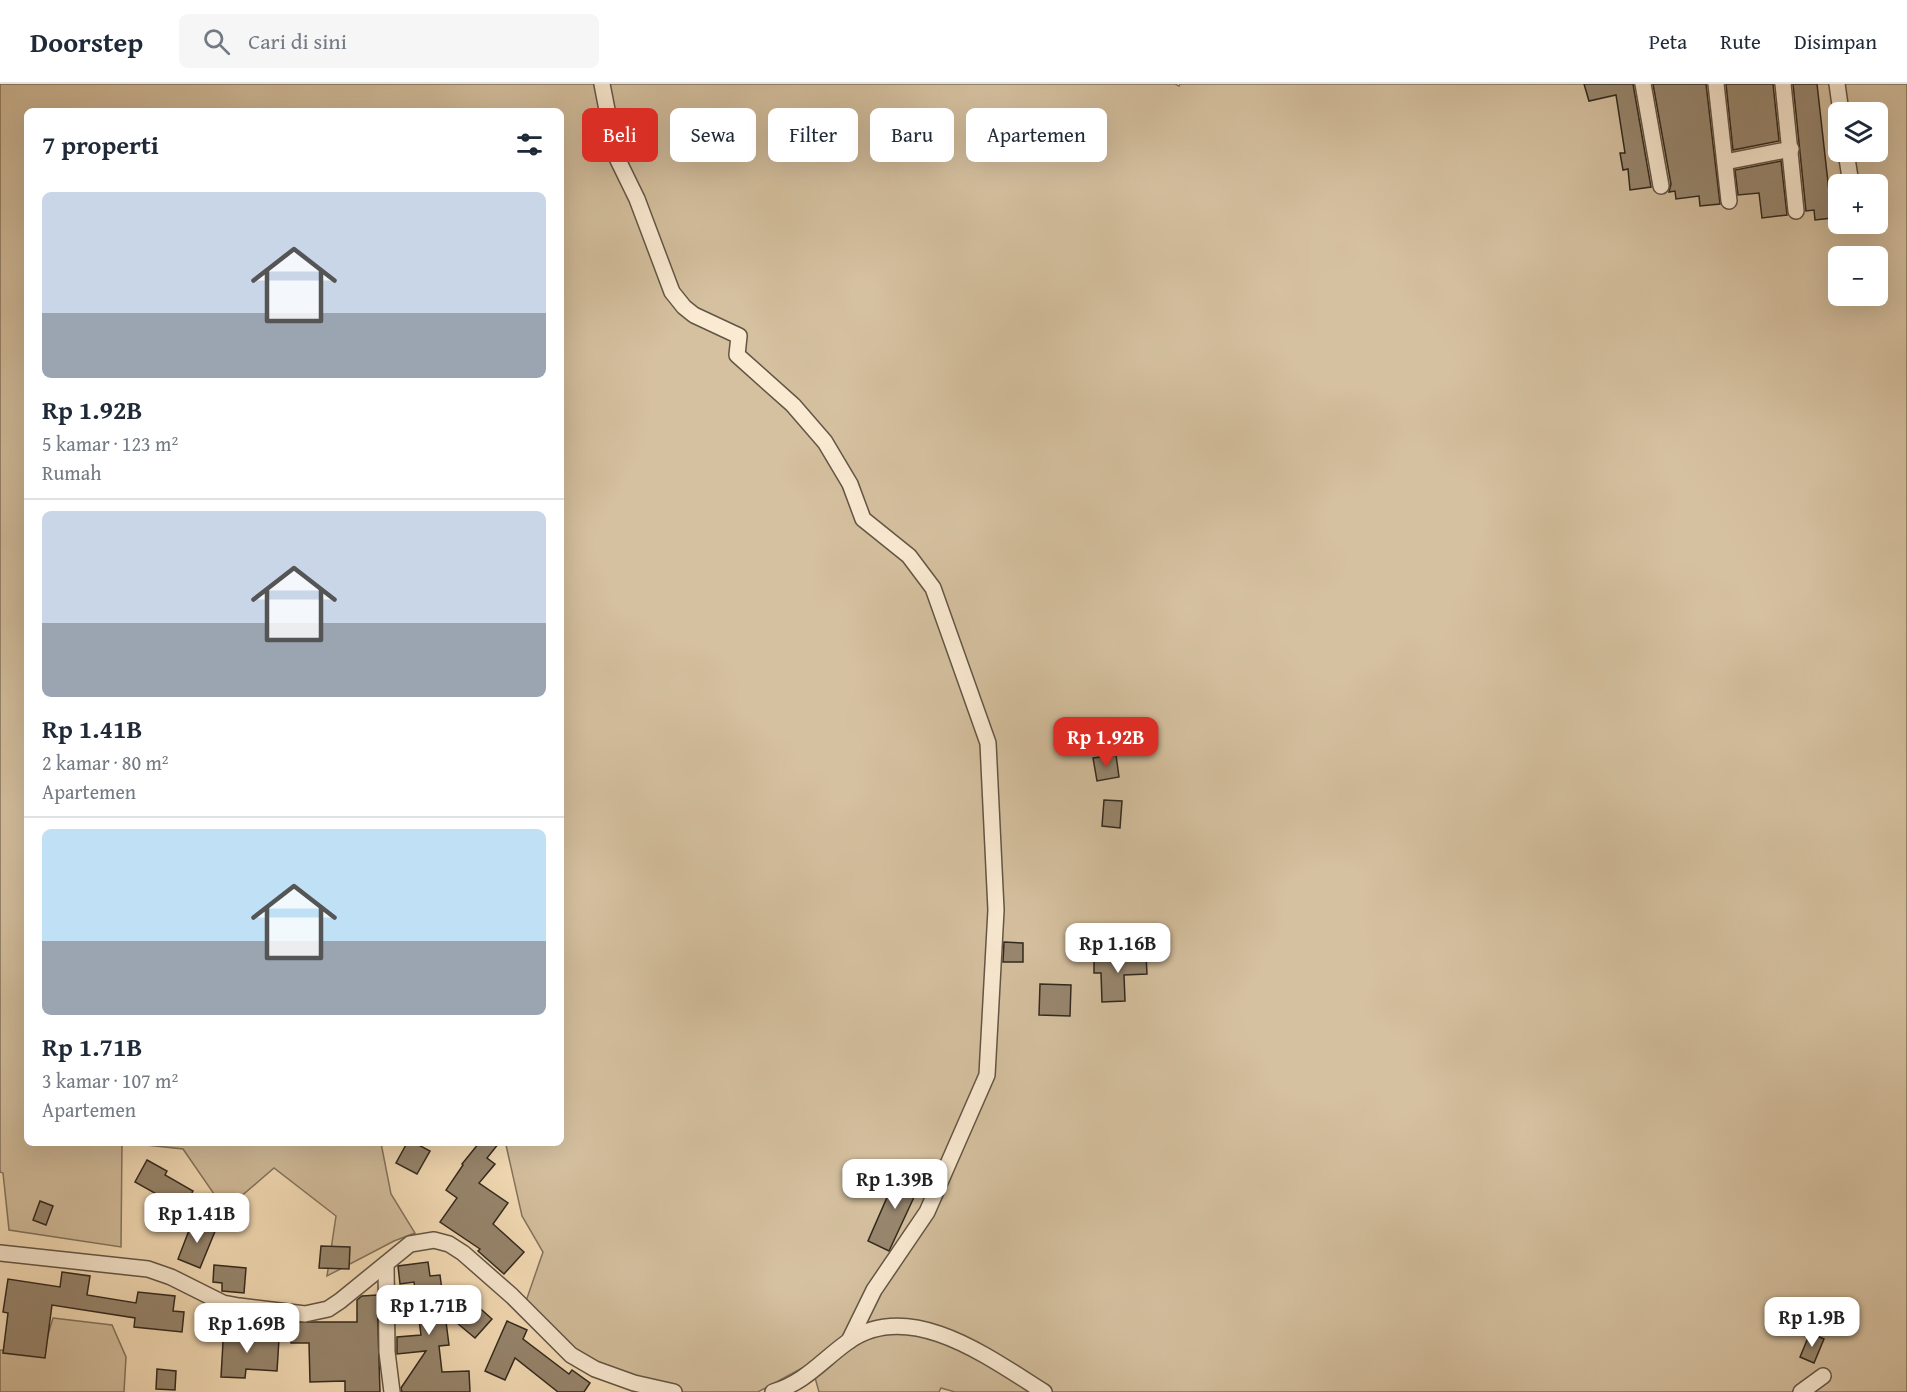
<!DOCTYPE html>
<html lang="id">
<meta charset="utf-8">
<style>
:root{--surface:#fff;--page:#f6f6f7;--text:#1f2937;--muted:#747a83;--line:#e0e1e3;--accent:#d93025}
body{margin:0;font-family:"Gentium Book Plus",serif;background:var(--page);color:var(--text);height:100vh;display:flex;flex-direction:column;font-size:22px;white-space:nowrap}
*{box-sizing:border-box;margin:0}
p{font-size:20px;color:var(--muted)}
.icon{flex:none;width:33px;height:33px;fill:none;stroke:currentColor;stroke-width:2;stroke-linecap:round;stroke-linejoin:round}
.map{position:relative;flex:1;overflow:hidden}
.sheet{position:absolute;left:24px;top:24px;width:540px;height:1038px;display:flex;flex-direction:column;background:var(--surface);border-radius:9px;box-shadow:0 6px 24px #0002}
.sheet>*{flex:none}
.hud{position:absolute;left:582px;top:24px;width:570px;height:54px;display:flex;gap:12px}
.fabs{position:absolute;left:1828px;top:18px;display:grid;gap:12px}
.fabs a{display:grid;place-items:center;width:60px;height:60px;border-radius:9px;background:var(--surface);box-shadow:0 6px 24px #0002;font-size:30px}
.price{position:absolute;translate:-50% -51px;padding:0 14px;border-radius:12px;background:#fff;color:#222;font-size:20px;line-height:39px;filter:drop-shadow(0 2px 3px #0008)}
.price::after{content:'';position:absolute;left:50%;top:36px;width:18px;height:14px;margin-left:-9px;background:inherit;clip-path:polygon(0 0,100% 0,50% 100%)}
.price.active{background:var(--accent);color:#fff}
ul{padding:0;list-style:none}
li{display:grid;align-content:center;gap:12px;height:318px;padding:0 18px}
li+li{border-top:2px solid var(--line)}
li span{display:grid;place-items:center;height:186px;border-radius:9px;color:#555}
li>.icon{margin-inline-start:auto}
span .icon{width:108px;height:108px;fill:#fffc;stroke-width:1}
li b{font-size:26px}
h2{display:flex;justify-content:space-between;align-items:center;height:72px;padding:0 18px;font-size:26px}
.chip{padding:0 21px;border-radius:9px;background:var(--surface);box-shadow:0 6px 24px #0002;font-size:21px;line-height:54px}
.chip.active{background:var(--accent);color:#fff}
header{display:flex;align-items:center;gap:36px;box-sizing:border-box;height:84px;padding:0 30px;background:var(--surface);border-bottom:2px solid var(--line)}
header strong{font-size:28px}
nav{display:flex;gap:33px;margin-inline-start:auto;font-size:21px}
.search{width:420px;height:54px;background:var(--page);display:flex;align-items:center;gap:15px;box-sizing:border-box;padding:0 21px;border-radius:9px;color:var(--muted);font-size:22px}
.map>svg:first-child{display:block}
.green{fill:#d5c09f;stroke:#83745e;stroke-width:1.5;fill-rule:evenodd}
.building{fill:#98876f;stroke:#31281e;stroke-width:1.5}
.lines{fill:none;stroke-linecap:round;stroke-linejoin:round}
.street-casing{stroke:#625645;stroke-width:18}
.street{stroke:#faead2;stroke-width:15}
</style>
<header>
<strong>Doorstep</strong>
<div class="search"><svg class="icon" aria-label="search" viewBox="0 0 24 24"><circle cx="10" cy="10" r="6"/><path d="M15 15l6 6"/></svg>Cari di sini</div>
<nav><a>Peta</a><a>Rute</a><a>Disimpan</a></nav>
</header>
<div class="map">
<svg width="1907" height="1308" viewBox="0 0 1907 1308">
<rect width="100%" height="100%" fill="#f7dfb9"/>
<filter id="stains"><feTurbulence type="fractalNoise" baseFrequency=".00333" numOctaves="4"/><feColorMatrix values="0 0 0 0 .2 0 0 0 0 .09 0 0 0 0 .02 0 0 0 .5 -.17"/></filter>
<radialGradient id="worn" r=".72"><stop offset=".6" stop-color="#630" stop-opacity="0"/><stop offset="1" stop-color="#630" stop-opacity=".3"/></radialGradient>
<!-- green -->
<g class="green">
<path d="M0,0H1175L1179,2L1180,0H1907V1308H955L941,1304L939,1308H819L811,1279L758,1308H672L588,1280L525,1220L543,1168L522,1132L506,1061L502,1059H561V27H27V1059H122L121,1163L9,1146L3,1089L0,1088ZM1839,28H1878V68H1839ZM1839,100H1878V140H1839ZM1839,172H1878V212H1839Z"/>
<polygon points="127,1059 381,1059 391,1110 415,1149 394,1157 327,1192 336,1132 274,1084 225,1126 183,1065"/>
<polygon points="53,1234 112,1241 126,1273 124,1308 0,1308 0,1266 42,1271"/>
</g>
<!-- building -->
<g class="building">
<polygon points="1584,0 1633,0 1651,103 1630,106 1628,85 1623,86 1620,69 1625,69 1616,11 1589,17"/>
<polygon points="1653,0 1706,0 1720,120 1700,122 1699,112 1676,115 1675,107 1669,108 1671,100"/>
<polygon points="1726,0 1773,0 1779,57 1733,66"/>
<polygon points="1793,0 1817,0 1832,134 1815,136 1814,126 1806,127"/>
<polygon points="1781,77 1787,131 1762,134 1759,109 1738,111 1735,86"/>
<polygon points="1116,671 1119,693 1097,697 1093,674"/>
<polygon points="1104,716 1122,717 1120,744 1102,742"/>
<polygon points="1004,858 1023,859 1023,878 1003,878"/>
<polygon points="1094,871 1146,871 1147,890 1124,891 1125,917 1102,918 1101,889 1094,889"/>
<polygon points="1040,900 1071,901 1070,932 1039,931"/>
<polygon points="407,1059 415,1059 430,1067 417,1090 396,1079"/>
<polygon points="479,1059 499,1059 487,1074 495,1080 479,1099 508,1119 493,1140 524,1168 504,1190 478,1167 480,1165 440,1138 457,1114 446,1106 463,1081 462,1080"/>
<polygon points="147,1076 167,1087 165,1091 193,1107 183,1125 135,1098"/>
<polygon points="899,1086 922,1096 889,1167 868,1157"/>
<polygon points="40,1117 53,1122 46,1141 33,1136"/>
<polygon points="193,1136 216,1145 200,1184 178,1175"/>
<polygon points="321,1162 350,1163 349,1185 319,1184"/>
<polygon points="428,1178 430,1192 440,1191 449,1261 439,1262 442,1288 469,1287 470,1308 402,1308 401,1304 426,1267 397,1270 397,1253 421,1251 414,1198 400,1200 398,1182"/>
<polygon points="214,1181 246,1184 244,1209 222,1207 222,1199 213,1198"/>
<polygon points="62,1188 90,1192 87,1211 136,1219 138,1208 175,1212 173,1227 184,1228 182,1248 134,1243 135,1234 52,1221 45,1274 3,1269 8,1229 3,1228 8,1195 60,1203"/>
<polygon points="377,1211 380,1308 345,1308 345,1297 310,1298 309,1259 291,1259 291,1238 357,1238 357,1216 362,1212"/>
<polygon points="474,1219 492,1235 475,1254 457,1239"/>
<polygon points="507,1237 527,1246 523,1255 569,1290 572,1286 590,1299 584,1308 558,1308 515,1274 505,1296 485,1287"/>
<polygon points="224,1241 238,1242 237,1252 279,1255 277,1287 246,1285 245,1294 221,1293"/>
<polygon points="1810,1249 1824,1255 1814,1279 1800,1273"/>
<polygon points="157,1285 176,1287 175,1306 156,1305"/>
</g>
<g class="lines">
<defs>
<g id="street">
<polyline points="602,0 616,72 637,115 672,208 684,223 694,231 739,252 737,271 793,321 825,358 850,400 863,435 909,472 933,504 988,659 996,826 987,991 927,1128 874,1206 849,1257"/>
<polyline points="1643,0 1661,102"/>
<polyline points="1716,0 1729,117"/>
<polyline points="1783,0 1796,127"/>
<polyline points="1837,0 1841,28"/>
<polyline points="1846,68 1851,100"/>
<polyline points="1725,78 1791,65"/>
<polyline points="0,1169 148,1185 171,1193 223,1219 239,1222 305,1230 328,1225 340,1217 410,1160 434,1156 449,1160 463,1169 512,1212 571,1271 595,1285 634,1299 674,1308"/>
<polyline points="386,1180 387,1268 392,1308"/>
<path d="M773,1308C806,1298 822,1276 849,1257C911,1214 991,1275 1044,1308"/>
<polyline points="1801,1308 1823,1292"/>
</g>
</defs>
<!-- street casing -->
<use href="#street" class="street-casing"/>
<!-- street -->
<use href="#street" class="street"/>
</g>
<rect width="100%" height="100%" filter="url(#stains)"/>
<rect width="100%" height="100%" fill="url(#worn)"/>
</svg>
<div class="fabs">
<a><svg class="icon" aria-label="layers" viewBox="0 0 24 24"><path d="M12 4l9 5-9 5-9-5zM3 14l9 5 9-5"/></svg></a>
<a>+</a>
<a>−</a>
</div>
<b class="price active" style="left:1106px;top:684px">Rp 1.92B</b>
<b class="price" style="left:1118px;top:890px">Rp 1.16B</b>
<b class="price" style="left:895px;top:1126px">Rp 1.39B</b>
<b class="price" style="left:197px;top:1160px">Rp 1.41B</b>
<b class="price" style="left:429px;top:1252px">Rp 1.71B</b>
<b class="price" style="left:1812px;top:1264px">Rp 1.9B</b>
<b class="price" style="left:247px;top:1270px">Rp 1.69B</b>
<div class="hud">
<a class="chip active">Beli</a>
<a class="chip">Sewa</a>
<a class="chip">Filter</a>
<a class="chip">Baru</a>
<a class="chip">Apartemen</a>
</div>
<section class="sheet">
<h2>7 properti<svg class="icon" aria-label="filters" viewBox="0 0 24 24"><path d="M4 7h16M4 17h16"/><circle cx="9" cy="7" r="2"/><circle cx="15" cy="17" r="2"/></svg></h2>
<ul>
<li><span style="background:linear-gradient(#c9d6e8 65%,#9aa5b1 0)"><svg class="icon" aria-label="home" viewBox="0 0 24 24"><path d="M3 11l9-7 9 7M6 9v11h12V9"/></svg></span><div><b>Rp 1.92B</b><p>5 kamar · 123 m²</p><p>Rumah</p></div></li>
<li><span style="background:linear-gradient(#c9d6e8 60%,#9aa5b1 0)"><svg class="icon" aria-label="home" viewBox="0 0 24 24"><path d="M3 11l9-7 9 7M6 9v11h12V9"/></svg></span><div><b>Rp 1.41B</b><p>2 kamar · 80 m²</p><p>Apartemen</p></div></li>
<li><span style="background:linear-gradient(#bfe0f5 60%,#9aa5b1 0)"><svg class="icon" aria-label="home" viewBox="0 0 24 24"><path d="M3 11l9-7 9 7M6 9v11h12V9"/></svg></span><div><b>Rp 1.71B</b><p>3 kamar · 107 m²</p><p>Apartemen</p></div></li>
</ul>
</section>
</div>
